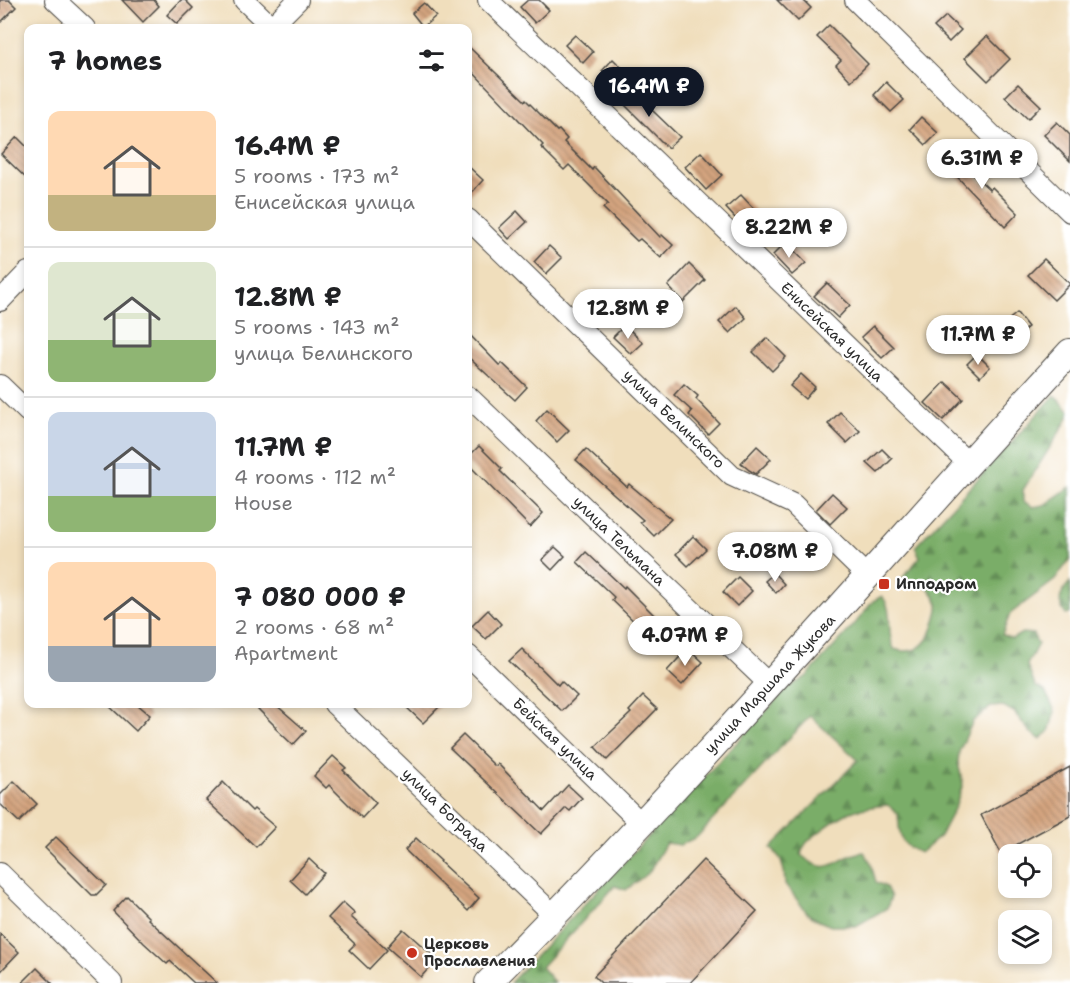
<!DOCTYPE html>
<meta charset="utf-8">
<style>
:root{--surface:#fff;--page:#f2f2f2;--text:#202124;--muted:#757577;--line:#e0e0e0;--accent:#111827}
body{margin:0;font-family:"Shantell Sans",sans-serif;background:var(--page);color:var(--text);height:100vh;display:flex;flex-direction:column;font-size:22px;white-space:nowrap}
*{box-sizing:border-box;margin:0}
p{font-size:20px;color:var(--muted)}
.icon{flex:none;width:33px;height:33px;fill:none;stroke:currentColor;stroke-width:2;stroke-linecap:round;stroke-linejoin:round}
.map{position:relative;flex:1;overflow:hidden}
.sheet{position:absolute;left:24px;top:24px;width:448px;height:684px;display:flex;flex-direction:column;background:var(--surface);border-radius:12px;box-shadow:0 3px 9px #0003}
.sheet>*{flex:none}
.tools{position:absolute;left:998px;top:844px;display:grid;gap:12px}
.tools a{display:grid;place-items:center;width:54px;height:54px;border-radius:12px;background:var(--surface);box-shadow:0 3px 9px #0003;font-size:30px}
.price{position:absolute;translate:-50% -51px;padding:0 14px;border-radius:21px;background:#fff;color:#222;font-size:20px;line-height:39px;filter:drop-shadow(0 2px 3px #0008)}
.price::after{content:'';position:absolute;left:50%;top:36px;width:18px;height:14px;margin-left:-9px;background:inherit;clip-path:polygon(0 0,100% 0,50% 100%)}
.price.on{background:var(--accent);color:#fff}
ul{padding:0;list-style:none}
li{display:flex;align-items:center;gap:18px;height:150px;padding:0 24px}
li+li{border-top:2px solid var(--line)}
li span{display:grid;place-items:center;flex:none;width:168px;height:120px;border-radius:12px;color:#555}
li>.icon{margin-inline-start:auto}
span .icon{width:72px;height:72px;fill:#fffc;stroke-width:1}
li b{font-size:26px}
h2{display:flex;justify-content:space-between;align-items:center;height:72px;padding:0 24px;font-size:26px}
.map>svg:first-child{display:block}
.forest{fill:url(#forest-firs);stroke:#526c4a;stroke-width:1.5}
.building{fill:url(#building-back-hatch)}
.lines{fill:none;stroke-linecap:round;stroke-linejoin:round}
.minor-casing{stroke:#494641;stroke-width:22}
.major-casing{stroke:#494641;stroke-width:28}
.minor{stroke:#fff;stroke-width:20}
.major{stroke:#fff;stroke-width:26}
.poi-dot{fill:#c8321e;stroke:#fff;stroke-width:2}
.labels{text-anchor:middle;stroke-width:4.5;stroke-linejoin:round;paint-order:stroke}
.street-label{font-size:15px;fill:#2b2b2b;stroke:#fff}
.poi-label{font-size:15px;font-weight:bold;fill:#2b2b2b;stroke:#fff;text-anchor:start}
</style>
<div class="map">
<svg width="1070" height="983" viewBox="0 0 1070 983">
<defs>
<pattern id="forest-firs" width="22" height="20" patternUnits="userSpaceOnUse" patternTransform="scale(1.5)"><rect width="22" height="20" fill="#7aad68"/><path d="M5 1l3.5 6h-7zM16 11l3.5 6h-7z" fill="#648d56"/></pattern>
<pattern id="building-back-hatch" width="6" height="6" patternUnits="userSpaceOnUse" patternTransform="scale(1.5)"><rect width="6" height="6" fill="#d4a47f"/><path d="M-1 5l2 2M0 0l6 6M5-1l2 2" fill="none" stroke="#ac8668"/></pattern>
</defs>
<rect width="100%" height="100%" fill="#fff"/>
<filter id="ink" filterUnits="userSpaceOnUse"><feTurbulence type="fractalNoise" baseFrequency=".0167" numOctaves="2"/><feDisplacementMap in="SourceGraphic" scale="12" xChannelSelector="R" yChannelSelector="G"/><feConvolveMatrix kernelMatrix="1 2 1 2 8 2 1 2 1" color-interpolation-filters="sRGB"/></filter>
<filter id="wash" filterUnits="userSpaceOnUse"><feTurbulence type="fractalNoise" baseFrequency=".008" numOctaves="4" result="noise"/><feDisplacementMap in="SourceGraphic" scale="24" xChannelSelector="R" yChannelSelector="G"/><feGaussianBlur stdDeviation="1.35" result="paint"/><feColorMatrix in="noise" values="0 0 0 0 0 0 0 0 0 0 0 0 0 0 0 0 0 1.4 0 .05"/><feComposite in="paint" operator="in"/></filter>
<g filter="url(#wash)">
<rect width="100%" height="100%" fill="#f0debc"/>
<!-- forest -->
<g class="forest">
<path d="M1055,395L1070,412L1066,422L1023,490V501L1033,507L1044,505L1070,487V559L1055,580L1010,614L1002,635L1012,639L1022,633L1033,634L1038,644L1027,665L1035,686L1045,691L1055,711L1049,732L1040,739L1030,732L1014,712L1003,706L991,707L973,721L959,752L958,763L963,784L955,807L940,836L920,853C898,844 900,836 898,814L888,805C853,808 845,812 818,833C809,840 803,844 801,855C832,881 835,855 864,852L870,861L876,882L886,887L891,897L887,908L856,926H831L819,921L808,914L785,884L784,871L780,858L771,848L858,760L810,716L697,837L680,845L666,843L649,872L626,890L615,886L541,967L555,983H510L789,687L806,677L854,625L873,601L882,596C895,613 885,629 894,649C919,657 931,640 936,617C937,613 939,608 938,604C936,596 930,590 925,584L900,581L920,557L915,547Z"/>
<path d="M1070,582V614L1066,615C1056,602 1060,593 1070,582Z"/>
</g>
<g id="blocks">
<!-- building -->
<g class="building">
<polygon points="0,0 9,0 16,7 0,23"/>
<polygon points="122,0 154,0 159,6 143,22"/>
<polygon points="181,0 185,0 193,8 177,24 167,15"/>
<polygon points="528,0 539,0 549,10 535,23 520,7"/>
<polygon points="777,0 803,0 811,8 798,21"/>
<polygon points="424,3 436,16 423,27 412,13"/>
<polygon points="946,16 961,30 949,42 934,27"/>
<polygon points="829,25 868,64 851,81 836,65 841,60 817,37"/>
<polygon points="575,35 593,52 583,63 565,45"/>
<polygon points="987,36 1010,59 988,81 965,58"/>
<polygon points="468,46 525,101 526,100 557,131 559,130 567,139 564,142 592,170 594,167 660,237 662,235 673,245 661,258 640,239 637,241 603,208 608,204 569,165 564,170 541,147 543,145 468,67"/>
<polygon points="613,59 627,73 615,85 602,71"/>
<polygon points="886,82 904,100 891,112 874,95"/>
<polygon points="1018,84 1041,106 1028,119 1005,97"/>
<polygon points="628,87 680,137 668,148 618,98"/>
<polygon points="921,117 938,133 926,145 910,129"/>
<polygon points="1057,122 1070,135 1070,161 1044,135"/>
<polygon points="17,137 28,148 28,180 1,154"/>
<polygon points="701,152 722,175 706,190 685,167"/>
<polygon points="957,152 977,172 974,175 990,190 992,187 1018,213 1005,227 945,164"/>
<polygon points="468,166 483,180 468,197"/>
<polygon points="741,195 761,216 746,230 726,208"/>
<polygon points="517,211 527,222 509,239 499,228"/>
<polygon points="786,242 806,263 792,275 773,255"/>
<polygon points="549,246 562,258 546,274 534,262"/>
<polygon points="1044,259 1070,284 1054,300 1028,275"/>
<polygon points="689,264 705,280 683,302 668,286"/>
<polygon points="827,283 850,305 838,318 814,296"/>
<polygon points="736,306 746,318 730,333 719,322"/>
<polygon points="1017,313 1028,327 1008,343 997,329"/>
<polygon points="625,325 643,343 631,354 613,337"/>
<polygon points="873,326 894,347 882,358 861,337"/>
<polygon points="468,333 500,366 502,363 527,387 515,400 468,357"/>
<polygon points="767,338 786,357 772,371 753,352"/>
<polygon points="977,354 990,367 980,377 967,364"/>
<polygon points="801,374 815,387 805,399 790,386"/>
<polygon points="945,382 963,399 943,420 925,403"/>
<polygon points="684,384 698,396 696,399 719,423 708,434 689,415 692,411 674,395"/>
<polygon points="547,409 569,430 557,442 536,421"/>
<polygon points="840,412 860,431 847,443 828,424"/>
<polygon points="479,446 502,469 500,471 543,513 530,527 468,464 468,457"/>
<polygon points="757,446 771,459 756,474 749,470 741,463"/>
<polygon points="586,449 627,487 629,484 671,519 654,536 640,522 643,520 576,460"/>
<polygon points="882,449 892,459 878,473 867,463"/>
<polygon points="832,493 847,507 830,524 816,510"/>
<polygon points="693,536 706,549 688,566 676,554"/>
<polygon points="795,542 803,551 794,560 786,551"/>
<polygon points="555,547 565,556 552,570 542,560"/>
<polygon points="586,552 624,588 625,586 655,616 642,629 612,600 614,597 577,562"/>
<polygon points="774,573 784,584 776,593 765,581"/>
<polygon points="738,577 752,591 737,606 723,592"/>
<polygon points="488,610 501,624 486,639 472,626"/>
<polygon points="688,648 703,662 682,685 667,671"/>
<polygon points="522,649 558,685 561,681 577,696 562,711 509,661"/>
<polygon points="643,696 657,709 607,760 595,747 631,713 629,711"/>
<polygon points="107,704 137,704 150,715 136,731"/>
<polygon points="253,704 275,704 306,731 293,745 275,728 276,727"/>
<polygon points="403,704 442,704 423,723"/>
<polygon points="463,735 495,766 498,764 544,811 568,785 582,798 570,811 566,808 541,834 450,748"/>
<polygon points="333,756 346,768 343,770 376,803 362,818 329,785 326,788 314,776"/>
<polygon points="1070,767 1070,816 1001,853 981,815"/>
<polygon points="14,781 37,804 19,822 0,804 0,795"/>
<polygon points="223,782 252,811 254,809 275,827 256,847 206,800"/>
<polygon points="56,837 106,885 96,895 92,895 45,848"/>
<polygon points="416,838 441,861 440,862 479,898 468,911 405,850"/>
<polygon points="309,859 324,873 305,894 290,880"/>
<polygon points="703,860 757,911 690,983 601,983 594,976"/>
<polygon points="127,896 149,918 148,919 217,983 194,983 170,961 167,964 144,943 113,911"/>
<polygon points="343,902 355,913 351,917 387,950 369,969 349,950 355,944 328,918"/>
<polygon points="403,929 437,959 421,977 387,947"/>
<polygon points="0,934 19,952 0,972"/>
<polygon points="37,968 52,983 22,983"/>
</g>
</g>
</g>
<g filter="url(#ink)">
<use href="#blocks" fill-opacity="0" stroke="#494641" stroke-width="1.5"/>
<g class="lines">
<defs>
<g id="minor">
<polyline points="55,0 85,28"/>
<polyline points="244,0 273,28"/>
<polyline points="488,0 969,464"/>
<polyline points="855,0 1070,212"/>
<polyline points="270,28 298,0"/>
<polyline points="468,219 732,476 793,504 867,576"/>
<polyline points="0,301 28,272"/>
<polyline points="0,385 28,412"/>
<polyline points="468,396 770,685"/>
<polyline points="468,655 641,823"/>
<polyline points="334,704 555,916"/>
<polyline points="0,873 112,983"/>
</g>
<path id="major" d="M488,983C690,780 877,563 1070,352"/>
</defs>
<!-- minor casing -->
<use href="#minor" class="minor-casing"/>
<!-- major casing -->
<use href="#major" class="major-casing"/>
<!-- minor -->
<use href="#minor" class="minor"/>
<!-- major -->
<use href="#major" class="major"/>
</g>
</g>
<!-- markers -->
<g class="poi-dot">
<rect x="878" y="578" width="12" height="12" rx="3"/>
<circle cx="412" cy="953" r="6"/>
</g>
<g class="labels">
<!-- street labels -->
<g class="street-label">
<text transform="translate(832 332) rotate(44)" y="5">Енисейская улица</text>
<text transform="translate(674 419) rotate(44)" y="5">улица Белинского</text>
<text transform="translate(619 541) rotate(44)" y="5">улица Тельмана</text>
<text transform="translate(770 684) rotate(-47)" y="5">улица Маршала Жукова</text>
<text transform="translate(555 739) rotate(44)" y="5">Бейская улица</text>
<text transform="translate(445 810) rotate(44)" y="5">улица Бограда</text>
</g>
<!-- poi labels -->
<g class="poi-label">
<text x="896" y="589">Ипподром</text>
<text x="424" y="949">Церковь<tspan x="424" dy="17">Прославления</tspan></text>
</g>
</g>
</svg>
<div class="tools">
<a><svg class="icon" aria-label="locate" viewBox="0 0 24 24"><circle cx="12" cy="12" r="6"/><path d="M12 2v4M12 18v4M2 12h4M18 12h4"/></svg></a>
<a><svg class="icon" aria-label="layers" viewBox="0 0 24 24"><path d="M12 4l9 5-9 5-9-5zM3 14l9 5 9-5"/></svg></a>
</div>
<b class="price on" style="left:649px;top:118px">16.4M ₽</b>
<b class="price" style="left:982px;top:190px">6.31M ₽</b>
<b class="price" style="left:789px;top:259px">8.22M ₽</b>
<b class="price" style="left:628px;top:340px">12.8M ₽</b>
<b class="price" style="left:978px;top:366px">11.7M ₽</b>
<b class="price" style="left:775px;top:583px">7.08M ₽</b>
<b class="price" style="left:685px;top:667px">4.07M ₽</b>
<section class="sheet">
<h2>7 homes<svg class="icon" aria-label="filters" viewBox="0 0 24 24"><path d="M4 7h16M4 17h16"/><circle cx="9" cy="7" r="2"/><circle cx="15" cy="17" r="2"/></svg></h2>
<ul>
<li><span style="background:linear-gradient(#ffd9b3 70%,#c2b280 0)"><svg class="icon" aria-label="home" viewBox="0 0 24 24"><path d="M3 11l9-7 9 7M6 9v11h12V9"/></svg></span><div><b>16.4M ₽</b><p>5 rooms · 173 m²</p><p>Енисейская улица</p></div></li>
<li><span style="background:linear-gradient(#dfe7d0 65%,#8fb573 0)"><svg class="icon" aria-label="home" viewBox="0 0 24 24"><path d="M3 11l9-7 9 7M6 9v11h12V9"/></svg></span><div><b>12.8M ₽</b><p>5 rooms · 143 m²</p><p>улица Белинского</p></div></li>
<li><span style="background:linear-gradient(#c9d6e8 70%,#8fb573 0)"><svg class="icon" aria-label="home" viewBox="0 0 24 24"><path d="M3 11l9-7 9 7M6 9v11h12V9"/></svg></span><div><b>11.7M ₽</b><p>4 rooms · 112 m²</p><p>House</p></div></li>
<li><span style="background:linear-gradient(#ffd9b3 70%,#9aa5b1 0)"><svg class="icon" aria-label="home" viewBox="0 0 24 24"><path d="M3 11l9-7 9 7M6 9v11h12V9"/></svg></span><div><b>7 080 000 ₽</b><p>2 rooms · 68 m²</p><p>Apartment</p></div></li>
</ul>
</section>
</div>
